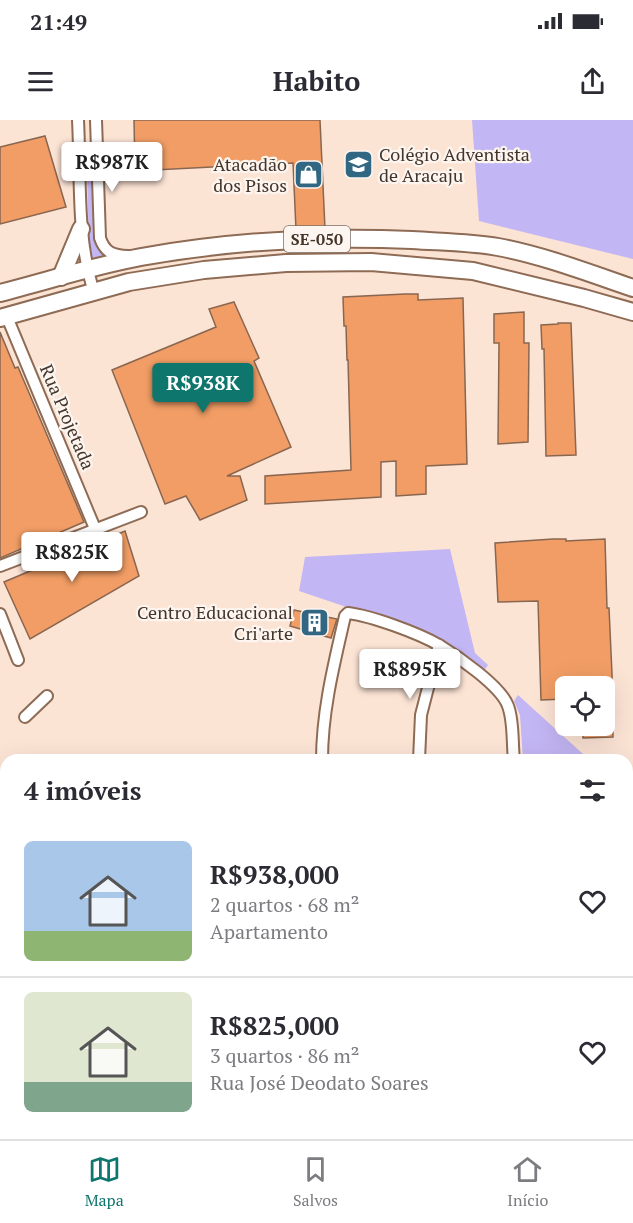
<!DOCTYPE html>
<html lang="pt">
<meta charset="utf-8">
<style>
:root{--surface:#fff;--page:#f2f2f3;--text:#2b2b33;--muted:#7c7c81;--line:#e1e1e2;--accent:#0f766e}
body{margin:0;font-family:"PT Serif",serif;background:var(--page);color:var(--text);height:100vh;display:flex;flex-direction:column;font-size:22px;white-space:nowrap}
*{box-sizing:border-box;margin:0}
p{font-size:20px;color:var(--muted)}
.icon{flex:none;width:33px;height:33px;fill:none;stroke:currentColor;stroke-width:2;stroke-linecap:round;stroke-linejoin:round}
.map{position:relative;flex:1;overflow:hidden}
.side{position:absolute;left:0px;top:634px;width:633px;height:386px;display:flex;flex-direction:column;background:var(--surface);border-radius:18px 18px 0 0;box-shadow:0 6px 24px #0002}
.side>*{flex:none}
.tools{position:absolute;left:555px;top:556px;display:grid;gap:12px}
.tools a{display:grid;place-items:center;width:60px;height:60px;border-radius:9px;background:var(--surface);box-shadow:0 6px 24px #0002;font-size:30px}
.price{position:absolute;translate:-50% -51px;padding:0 14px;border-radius:6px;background:#fff;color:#222;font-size:20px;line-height:39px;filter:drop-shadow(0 2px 3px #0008)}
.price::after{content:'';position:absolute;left:50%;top:36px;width:18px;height:14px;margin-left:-9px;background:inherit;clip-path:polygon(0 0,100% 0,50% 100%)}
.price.current{background:var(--accent);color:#fff}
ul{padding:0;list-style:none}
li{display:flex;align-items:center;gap:18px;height:150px;padding:0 24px}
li+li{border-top:2px solid var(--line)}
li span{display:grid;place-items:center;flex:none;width:168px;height:120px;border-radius:9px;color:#555}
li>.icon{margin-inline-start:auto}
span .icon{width:72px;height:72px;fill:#fffc;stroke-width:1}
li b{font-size:26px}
h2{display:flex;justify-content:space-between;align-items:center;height:72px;padding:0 24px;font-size:26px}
.status{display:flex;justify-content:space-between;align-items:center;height:42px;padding:0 30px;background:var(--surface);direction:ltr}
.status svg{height:16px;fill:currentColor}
header{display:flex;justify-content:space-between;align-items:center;height:78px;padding:0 24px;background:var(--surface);font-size:27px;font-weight:800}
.dock{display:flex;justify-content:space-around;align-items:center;height:84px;border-top:2px solid var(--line);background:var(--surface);font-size:16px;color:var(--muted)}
.dock a{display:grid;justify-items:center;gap:3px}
.dock .current{color:var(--accent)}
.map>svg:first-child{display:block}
.green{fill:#c3b6f4}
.building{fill:#f19d65;stroke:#896650;stroke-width:1.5}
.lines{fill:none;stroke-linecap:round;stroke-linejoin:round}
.minor-casing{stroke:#8e6b55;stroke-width:14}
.tertiary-casing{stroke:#8e6b55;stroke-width:15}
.primary-casing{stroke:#8e6b55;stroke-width:20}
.minor{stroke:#fff;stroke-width:10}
.tertiary{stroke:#fff;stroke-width:12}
.primary{stroke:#fff;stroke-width:16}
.labels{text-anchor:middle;stroke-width:4.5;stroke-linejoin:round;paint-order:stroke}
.shield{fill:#fdf5ef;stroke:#7c6f66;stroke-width:1.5}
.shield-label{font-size:16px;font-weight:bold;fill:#44352b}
.poi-label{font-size:18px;fill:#44352b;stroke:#fdf5ef;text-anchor:end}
.street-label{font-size:18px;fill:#44352b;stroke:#fdf5ef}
</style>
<div class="status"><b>21:49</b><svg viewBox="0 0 49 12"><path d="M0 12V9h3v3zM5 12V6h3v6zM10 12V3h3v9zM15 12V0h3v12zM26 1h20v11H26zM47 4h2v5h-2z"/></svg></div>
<header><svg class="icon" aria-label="menu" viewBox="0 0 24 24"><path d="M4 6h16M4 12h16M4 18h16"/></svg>Habito<svg class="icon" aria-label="share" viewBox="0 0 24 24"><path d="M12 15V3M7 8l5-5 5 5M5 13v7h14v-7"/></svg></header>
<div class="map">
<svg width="633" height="1019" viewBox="0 0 633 1019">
<rect width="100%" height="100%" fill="#fce4d5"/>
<!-- green -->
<g class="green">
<polygon points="472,0 633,0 633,139 479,101"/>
<polygon points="87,56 96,56 98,123 109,137 92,140 89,124"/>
<polygon points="450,429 475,533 488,545 484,551 432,516 299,471 305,437"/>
<polygon points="518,575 583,634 584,640 523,640 520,595 514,581"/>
</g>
<!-- building -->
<g class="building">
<polygon points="134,0 320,0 325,109 296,110 293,43 135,51"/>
<polygon points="45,16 66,87 0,104 0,27"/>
<polygon points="405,174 418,174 418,180 463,178 467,344 426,346 426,374 396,376 396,341 381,342 381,377 265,384 265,356 351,350 348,240 347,240 346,206 344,206 343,177"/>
<polygon points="234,182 259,238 254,241 291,327 227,356 240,356 247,380 200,400 186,376 165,384 112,250 216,207 209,189"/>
<polygon points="524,192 524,223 529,223 528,322 498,324 499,223 494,223 494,194"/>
<polygon points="558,203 571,203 576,335 546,336 544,229 542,229 541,205 558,204"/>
<polygon points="0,212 15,248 18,247 84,402 0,438"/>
<polygon points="125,411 139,456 30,519 4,462"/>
<polygon points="553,419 566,419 566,421 605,419 607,488 609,488 612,554 613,617 583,618 583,609 586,609 586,606 604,606 604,567 566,567 566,579 541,580 538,481 498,482 495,423"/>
<polygon points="294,490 337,499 331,518 290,506"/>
</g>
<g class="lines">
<defs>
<g id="minor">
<path d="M78,0C81,57 76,117 94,172"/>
<path d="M96,0L100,118C105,133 113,135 128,136"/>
<polyline points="7,197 96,411"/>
<polyline points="0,446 141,392"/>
<polyline points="0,494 18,540"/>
<polyline points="25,597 47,576"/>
<path d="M322,640C322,591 334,544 345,496L348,493C372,496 418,513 439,525C457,536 501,566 508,586C514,602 512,623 514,640"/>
<polyline points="419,640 421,595 439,525"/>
<polyline points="627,974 633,968"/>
<polyline points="627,1004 633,1003"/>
<polyline points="625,1014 626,1019"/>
<polyline points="469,1019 473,1014"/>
<polyline points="588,1019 592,1014"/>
<polyline points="600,1019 607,1014"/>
</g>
<g id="tertiary">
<polyline points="627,866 633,860"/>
<polyline points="427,1014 429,1019"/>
<polyline points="52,1019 59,1014"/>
<polyline points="486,1019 490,1014"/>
</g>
<g id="primary">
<polyline points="61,157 81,109"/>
<path d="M0,173C47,161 93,146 141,137C230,121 322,116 412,120C441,122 470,122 498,127C545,136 589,153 633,168"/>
<polyline points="0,198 129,162 204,150 286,143 371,142 473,151 584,178 633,192"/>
</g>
</defs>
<!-- minor casing -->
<use href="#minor" class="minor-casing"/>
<!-- tertiary casing -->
<use href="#tertiary" class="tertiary-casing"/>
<!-- primary casing -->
<use href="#primary" class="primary-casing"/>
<!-- minor -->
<use href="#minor" class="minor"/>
<!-- tertiary -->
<use href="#tertiary" class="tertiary"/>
<!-- primary -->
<use href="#primary" class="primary"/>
</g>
<!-- icons -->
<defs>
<symbol id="school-square" viewBox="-11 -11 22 22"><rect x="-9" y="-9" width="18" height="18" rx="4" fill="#326783" stroke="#fdf5ef"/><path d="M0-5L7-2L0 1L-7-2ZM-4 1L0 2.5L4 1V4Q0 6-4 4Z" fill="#fff"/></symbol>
<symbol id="shop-square" viewBox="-11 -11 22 22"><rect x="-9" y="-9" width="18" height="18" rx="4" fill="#326783" stroke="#fdf5ef"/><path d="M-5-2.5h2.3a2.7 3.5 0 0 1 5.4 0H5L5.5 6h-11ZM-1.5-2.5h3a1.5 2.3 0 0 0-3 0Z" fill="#fff"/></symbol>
<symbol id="building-square" viewBox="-11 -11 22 22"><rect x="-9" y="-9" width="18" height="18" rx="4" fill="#326783" stroke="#fdf5ef"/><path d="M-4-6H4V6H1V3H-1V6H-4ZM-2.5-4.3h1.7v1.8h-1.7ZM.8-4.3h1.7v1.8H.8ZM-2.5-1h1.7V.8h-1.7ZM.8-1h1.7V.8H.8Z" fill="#fff"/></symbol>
</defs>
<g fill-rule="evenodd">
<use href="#school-square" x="342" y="28" width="33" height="33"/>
<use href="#shop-square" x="292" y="38" width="33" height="33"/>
<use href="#building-square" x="298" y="486" width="33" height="33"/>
</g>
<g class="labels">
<!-- shield labels -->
<rect class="shield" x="284" y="106" width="66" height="26" rx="4.5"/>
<g class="shield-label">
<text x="317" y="125">SE-050</text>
</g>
<!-- poi labels -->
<g class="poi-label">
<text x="379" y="41" text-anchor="start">Colégio Adventista<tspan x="379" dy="21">de Aracaju</tspan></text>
<text x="287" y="51">Atacadão<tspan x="287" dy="21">dos Pisos</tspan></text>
<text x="293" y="499">Centro Educacional<tspan x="293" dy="21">Cri'arte</tspan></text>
</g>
<!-- street labels -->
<g class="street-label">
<text transform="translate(67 297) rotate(67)" y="6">Rua Projetada</text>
</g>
</g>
</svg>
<div class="tools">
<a><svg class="icon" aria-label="locate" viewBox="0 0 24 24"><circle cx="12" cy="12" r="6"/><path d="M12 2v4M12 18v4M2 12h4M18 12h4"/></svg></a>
</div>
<b class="price" style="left:112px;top:73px">R$987K</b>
<b class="price current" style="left:203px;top:294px">R$938K</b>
<b class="price" style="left:72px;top:463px">R$825K</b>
<b class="price" style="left:410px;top:580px">R$895K</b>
<section class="side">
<h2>4 imóveis<svg class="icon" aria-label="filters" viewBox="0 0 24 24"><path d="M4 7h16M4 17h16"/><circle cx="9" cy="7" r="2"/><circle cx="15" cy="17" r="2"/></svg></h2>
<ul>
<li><span style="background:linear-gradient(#a9c7e8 75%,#8fb573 0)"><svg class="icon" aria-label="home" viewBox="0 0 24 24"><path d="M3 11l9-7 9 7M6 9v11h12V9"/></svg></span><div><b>R$938,000</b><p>2 quartos · 68 m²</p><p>Apartamento</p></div><svg class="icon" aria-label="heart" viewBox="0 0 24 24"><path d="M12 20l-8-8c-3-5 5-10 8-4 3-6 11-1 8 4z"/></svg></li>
<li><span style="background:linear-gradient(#dfe7d0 75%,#7fa58c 0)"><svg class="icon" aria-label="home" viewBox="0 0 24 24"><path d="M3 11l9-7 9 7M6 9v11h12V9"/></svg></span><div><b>R$825,000</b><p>3 quartos · 86 m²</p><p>Rua José Deodato Soares</p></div><svg class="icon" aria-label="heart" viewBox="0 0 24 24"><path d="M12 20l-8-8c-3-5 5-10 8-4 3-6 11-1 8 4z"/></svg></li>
</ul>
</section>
</div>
<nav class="dock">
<a class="current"><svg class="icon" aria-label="map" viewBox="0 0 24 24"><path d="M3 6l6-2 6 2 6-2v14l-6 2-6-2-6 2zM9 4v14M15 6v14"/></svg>Mapa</a>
<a><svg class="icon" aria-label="saved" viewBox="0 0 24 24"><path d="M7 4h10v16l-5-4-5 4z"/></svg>Salvos</a>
<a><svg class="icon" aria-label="home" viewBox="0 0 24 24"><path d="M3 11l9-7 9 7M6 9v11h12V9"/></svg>Início</a>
</nav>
